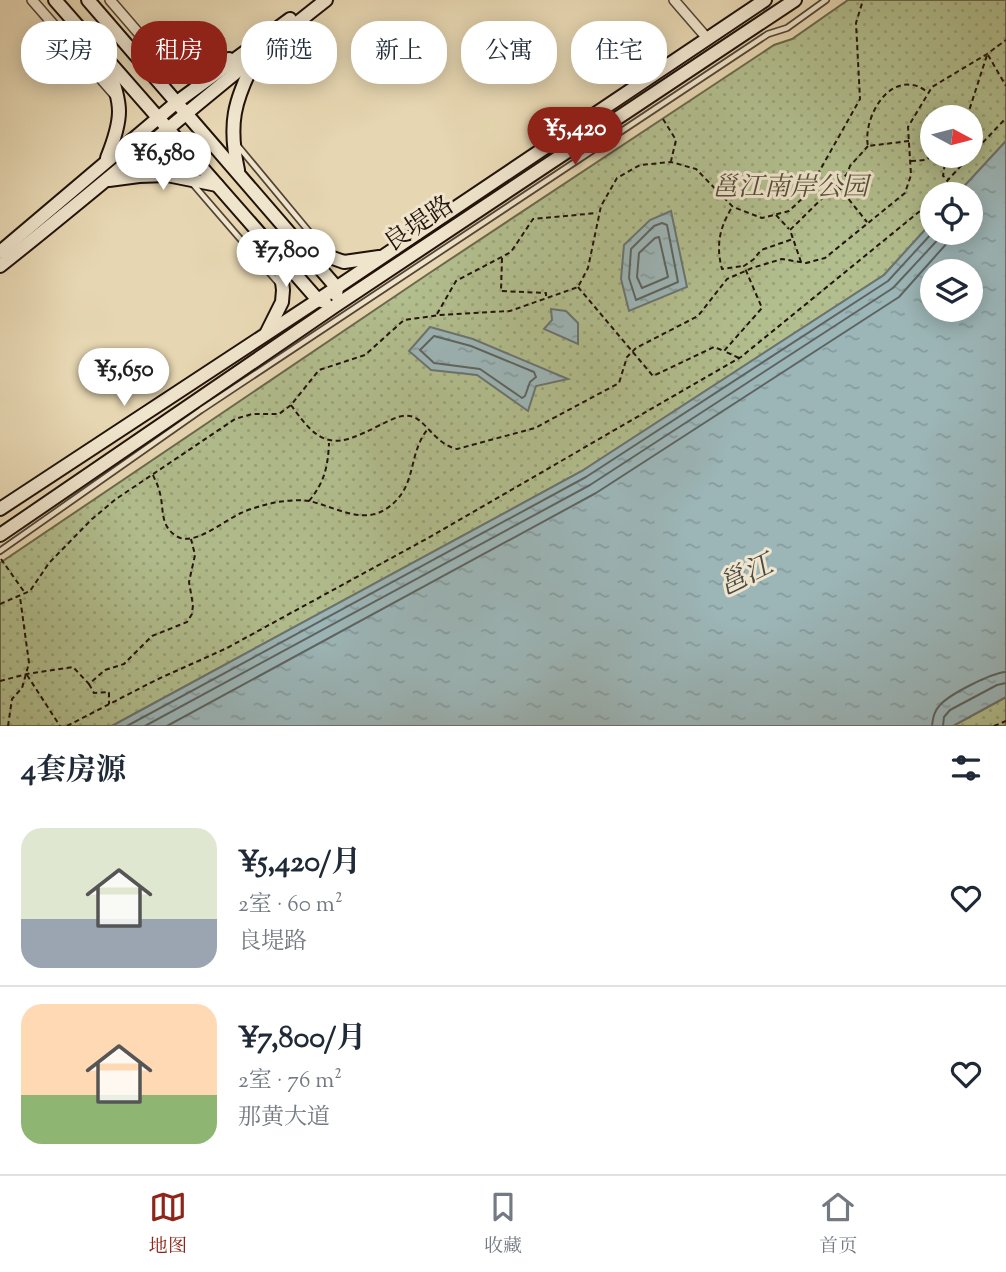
<!DOCTYPE html>
<html lang="zh">
<meta charset="utf-8">
<style>
:root{--surface:#fff;--page:#f6f6f7;--text:#1f2937;--muted:#747a83;--line:#e0e1e3;--accent:#8f2418}
body{margin:0;font-family:"Sorts Mill Goudy","Noto Serif SC",serif;background:var(--page);color:var(--text);height:100vh;display:flex;flex-direction:column;font-size:26px;white-space:nowrap}
*{box-sizing:border-box;margin:0}
p{font-size:23px;color:var(--muted)}
.icon{flex:none;width:38px;height:38px;fill:none;stroke:currentColor;stroke-width:2;stroke-linecap:round;stroke-linejoin:round}
.map{position:relative;height:726px;overflow:hidden}
.panel{display:flex;flex-direction:column;background:var(--surface);flex:1}
.panel>*{flex:none}
.banner{position:absolute;left:21px;top:21px;width:964px;height:63px;display:flex;gap:14px}
.needle{width:46px;rotate:97deg}
.controls{position:absolute;left:920px;top:105px;display:grid;gap:14px}
.controls a{display:grid;place-items:center;width:63px;height:63px;border-radius:50%;background:var(--surface);box-shadow:0 4px 18px #0003;font-size:35px}
.price{position:absolute;translate:-50% -60px;padding:0 16px;border-radius:24px;background:#fff;color:#222;font-size:23px;line-height:46px;filter:drop-shadow(0 2px 4px #0008)}
.price::after{content:'';position:absolute;left:50%;top:42px;width:21px;height:16px;margin-left:-10px;background:inherit;clip-path:polygon(0 0,100% 0,50% 100%)}
.price.current{background:var(--accent);color:#fff}
ul{padding:0;list-style:none}
li{display:flex;align-items:center;gap:21px;height:175px;padding:0 21px}
li+li{border-top:2px solid var(--line)}
li span{display:grid;place-items:center;flex:none;width:196px;height:140px;border-radius:21px;color:#555}
li>.icon{margin-inline-start:auto}
span .icon{width:84px;height:84px;fill:#fffc;stroke-width:1}
li b{font-size:30px}
h2{display:flex;justify-content:space-between;align-items:center;height:84px;padding:0 21px;font-size:30px}
.pill{padding:0 24px;border-radius:28px;background:var(--surface);box-shadow:0 4px 18px #0003;font-size:24px;line-height:63px}
.pill.current{background:var(--accent);color:#fff}
.tab-bar{display:flex;justify-content:space-around;align-items:center;height:98px;border-top:2px solid var(--line);background:var(--surface);font-size:19px;color:var(--muted)}
.tab-bar a{display:grid;justify-items:center;gap:4px}
.tab-bar .current{color:var(--accent)}
.map>svg:first-child{display:block}
.park{fill:url(#park-dots);stroke:#6a684c;stroke-width:2;fill-rule:evenodd}
.water{fill:url(#water-ripples);stroke:#6b7472;stroke-width:2;fill-rule:evenodd}
.lines{fill:none;stroke-linecap:round;stroke-linejoin:round}
.shore{stroke:#5e6461;stroke-width:2}
.lane-casing{stroke:#524334;stroke-width:8}
.street-casing{stroke:#524334;stroke-width:12}
.secondary-casing{stroke:#21120a;stroke-width:16}
.path{stroke:#21120a;stroke-width:2;stroke-dasharray:5 3.5;stroke-linecap:butt}
.lane{stroke:#efe4cc;stroke-width:4.5}
.street{stroke:#efe4cc;stroke-width:9}
.secondary{stroke:#efe4cc;stroke-width:12}
.labels{text-anchor:middle;stroke-width:6;stroke-linejoin:round;paint-order:stroke}
.park-label{font-size:26px;font-style:italic;fill:#544e38;stroke:#efe4cc}
.street-label{font-size:26px;fill:#21120a;stroke:#efe4cc}
.water-label{font-size:28px;font-style:italic;fill:#4c4b47;stroke:#efe4cc}
</style>
<div class="map">
<svg width="1006" height="726" viewBox="0 0 1006 726">
<defs>
<pattern id="park-dots" width="8" height="8" patternUnits="userSpaceOnUse" patternTransform="scale(1.75)"><rect width="8" height="8" fill="#b2be8e"/><path d="M2 2h.1M6 6h.1" fill="none" stroke="#99a279" stroke-width="1.8" stroke-linecap="round"/></pattern>
<pattern id="water-ripples" width="26" height="14" patternUnits="userSpaceOnUse" patternTransform="scale(1.75)"><rect width="26" height="14" fill="#9cb6b8"/><path d="M2 4q2-2 4 0t4 0M15 11q2-2 4 0t4 0" fill="none" stroke="#869b9d"/></pattern>
</defs>
<rect width="100%" height="100%" fill="#e6d6b1"/>
<filter id="stains"><feTurbulence type="fractalNoise" baseFrequency=".00286" numOctaves="4"/><feColorMatrix values="0 0 0 0 .2 0 0 0 0 .09 0 0 0 0 .02 0 0 0 .5 -.17"/></filter>
<radialGradient id="worn" r=".72"><stop offset=".6" stop-color="#630" stop-opacity="0"/><stop offset="1" stop-color="#630" stop-opacity=".3"/></radialGradient>
<!-- park -->
<g class="park">
<path d="M848,0H1006V141L957,194H933V221L884,275L582,471L112,726H0V563L428,274L774,45L792,39ZM933,117H971V156H933Z"/>
<polygon points="1006,697 1006,726 953,726"/>
</g>
<!-- water -->
<g class="water">
<path d="M1006,141V697L953,726H112L582,471L884,275L933,221V233H971V194H957ZM971,271V310H933V271Z"/>
<polygon points="671,211 687,287 629,311 621,279 624,245 650,220"/>
<polygon points="551,309 566,311 578,323 578,344 544,329 552,320"/>
<polygon points="430,327 473,339 568,379 536,386 528,411 477,375 431,370 409,351"/>
</g>
<g class="lines">
<!-- shore -->
<g class="shore">
<polygon points="662,223 667,225 678,282 636,300 629,278 631,249 654,226"/>
<polygon points="659,237 668,277 642,288 637,277 639,253 655,238"/>
<polygon points="434,336 471,346 534,372 536,377 530,382 525,396 522,398 480,369 434,363 420,350"/>
<polyline points="127,726 586,477 888,281 933,232"/>
<polyline points="145,726 590,485 893,288 944,233"/>
<polyline points="167,726 596,493 899,297 956,233"/>
<path d="M932,726C933,718 934,711 940,705C950,694 991,673 1006,672"/>
<polyline points="943,726 944,717 950,710 997,685 1006,683"/>
</g>
<defs>
<g id="lane">
<polyline points="238,146 326,252"/>
<polyline points="192,183 280,285"/>
<polyline points="0,551 201,410 768,34 787,28 826,0"/>
</g>
<g id="street">
<polyline points="32,0 116,96"/>
<polyline points="110,0 160,58"/>
<polyline points="674,0 706,37"/>
</g>
<g id="secondary">
<polyline points="55,0 318,300 325,302"/>
<polyline points="88,0 337,288 336,295"/>
<polyline points="134,52 180,63 205,66 229,59"/>
<path d="M107,65C123,105 123,118 107,158"/>
<path d="M238,170C228,124 234,101 255,60"/>
<polyline points="109,180 139,176 167,175 217,185"/>
<polyline points="302,247 344,262 379,257"/>
<polyline points="0,252 177,102 290,19"/>
<path d="M0,266C110,179 215,87 326,0"/>
<polyline points="267,332 282,302 283,290 279,256"/>
<polyline points="0,509 318,300 765,0"/>
<polyline points="0,535 335,306 795,0"/>
</g>
</defs>
<!-- lane casing -->
<use href="#lane" class="lane-casing"/>
<!-- street casing -->
<use href="#street" class="street-casing"/>
<!-- secondary casing -->
<use href="#secondary" class="secondary-casing"/>
<!-- path -->
<g class="path">
<polyline points="988,55 1006,86"/>
<polyline points="967,117 987,55"/>
<polyline points="663,119 676,140 671,161"/>
<path d="M909,141L868,146C863,123 883,80 912,85C917,85 923,89 928,92"/>
<polyline points="971,155 1006,118"/>
<polyline points="946,156 943,176 948,179"/>
<polyline points="911,161 926,160 933,155"/>
<polyline points="838,186 867,222"/>
<polyline points="935,194 970,156"/>
<path d="M731,209C719,229 716,247 722,269L743,266"/>
<polyline points="776,215 789,229"/>
<polyline points="502,258 501,291 546,293 546,296"/>
<polyline points="801,262 790,230 847,174 850,166 868,146"/>
<polyline points="578,287 653,376 714,347 724,351"/>
<polyline points="437,314 456,281 511,252 533,219 597,213"/>
<polyline points="739,358 724,351 762,308 744,266 754,259 761,250 793,239"/>
<path d="M291,405C321,448 334,449 380,425C389,421 400,414 410,416C425,418 434,444 457,449L535,428L619,383L627,357L636,348L698,316L727,279L752,268L782,259L806,263L825,258L905,193L911,175L908,127L932,87L987,54L1006,40"/>
<path d="M153,475C155,480 158,485 159,490C165,507 158,526 178,537C195,546 225,520 241,513C252,508 264,505 277,502C287,501 298,499 309,501C333,506 362,525 386,509C418,488 407,456 427,430"/>
<path d="M309,501C324,483 328,467 329,443"/>
<polyline points="1,559 25,593"/>
<polyline points="0,604 30,591 49,563 92,519 116,499 235,419 252,414 279,414 291,405 319,370 365,355 404,320 440,315 510,311 578,287 588,268 601,206 617,178 640,165 671,162 696,169 733,207 762,218 789,211 806,195 860,99 856,23 863,0"/>
<polyline points="27,675 60,726"/>
<polyline points="0,681 27,674 73,667 89,684 105,670 124,664 152,636 187,622 192,614 193,605 189,582 195,555 191,539"/>
<polyline points="89,684 94,693 109,692 109,704"/>
<polyline points="8,726 12,699 22,688 29,663 20,597"/>
<polyline points="67,726 156,680 227,648 428,538 741,357 920,211 933,196"/>
<polyline points="994,726 1006,721"/>
</g>
<!-- lane -->
<use href="#lane" class="lane"/>
<!-- street -->
<use href="#street" class="street"/>
<!-- secondary -->
<use href="#secondary" class="secondary"/>
</g>
<g class="labels">
<!-- park labels -->
<g class="park-label">
<text x="790" y="195">邕江南岸公园</text>
</g>
<!-- street labels -->
<g class="street-label">
<text transform="translate(418 223) rotate(-34)" y="9">良堤路</text>
</g>
<!-- water labels -->
<g class="water-label">
<text transform="translate(745 574) rotate(-26)" y="10">邕江</text>
</g>
</g>
<rect width="100%" height="100%" filter="url(#stains)"/>
<rect width="100%" height="100%" fill="url(#worn)"/>
</svg>
<div class="controls">
<a><svg class="needle" viewBox="-14 -14 28 28"><path d="M0-13l5 13h-10z" fill="#e53935"/><path d="M0 13l5-13h-10z" fill="#747a83"/></svg></a>
<a><svg class="icon" aria-label="locate" viewBox="0 0 24 24"><circle cx="12" cy="12" r="6"/><path d="M12 2v4M12 18v4M2 12h4M18 12h4"/></svg></a>
<a><svg class="icon" aria-label="layers" viewBox="0 0 24 24"><path d="M12 4l9 5-9 5-9-5zM3 14l9 5 9-5"/></svg></a>
</div>
<b class="price current" style="left:575px;top:167px">¥5,420</b>
<b class="price" style="left:163px;top:192px">¥6,580</b>
<b class="price" style="left:286px;top:289px">¥7,800</b>
<b class="price" style="left:124px;top:408px">¥5,650</b>
<div class="banner">
<a class="pill">买房</a>
<a class="pill current">租房</a>
<a class="pill">筛选</a>
<a class="pill">新上</a>
<a class="pill">公寓</a>
<a class="pill">住宅</a>
</div>
</div>
<section class="panel">
<h2>4套房源<svg class="icon" aria-label="filters" viewBox="0 0 24 24"><path d="M4 7h16M4 17h16"/><circle cx="9" cy="7" r="2"/><circle cx="15" cy="17" r="2"/></svg></h2>
<ul>
<li><span style="background:linear-gradient(#dfe7d0 65%,#9aa5b1 0)"><svg class="icon" aria-label="home" viewBox="0 0 24 24"><path d="M3 11l9-7 9 7M6 9v11h12V9"/></svg></span><div><b>¥5,420/月</b><p>2室 · 60 m²</p><p>良堤路</p></div><svg class="icon" aria-label="heart" viewBox="0 0 24 24"><path d="M12 20l-8-8c-3-5 5-10 8-4 3-6 11-1 8 4z"/></svg></li>
<li><span style="background:linear-gradient(#ffd9b3 65%,#8fb573 0)"><svg class="icon" aria-label="home" viewBox="0 0 24 24"><path d="M3 11l9-7 9 7M6 9v11h12V9"/></svg></span><div><b>¥7,800/月</b><p>2室 · 76 m²</p><p>那黄大道</p></div><svg class="icon" aria-label="heart" viewBox="0 0 24 24"><path d="M12 20l-8-8c-3-5 5-10 8-4 3-6 11-1 8 4z"/></svg></li>
</ul>
</section>
<nav class="tab-bar">
<a class="current"><svg class="icon" aria-label="map" viewBox="0 0 24 24"><path d="M3 6l6-2 6 2 6-2v14l-6 2-6-2-6 2zM9 4v14M15 6v14"/></svg>地图</a>
<a><svg class="icon" aria-label="saved" viewBox="0 0 24 24"><path d="M7 4h10v16l-5-4-5 4z"/></svg>收藏</a>
<a><svg class="icon" aria-label="home" viewBox="0 0 24 24"><path d="M3 11l9-7 9 7M6 9v11h12V9"/></svg>首页</a>
</nav>
